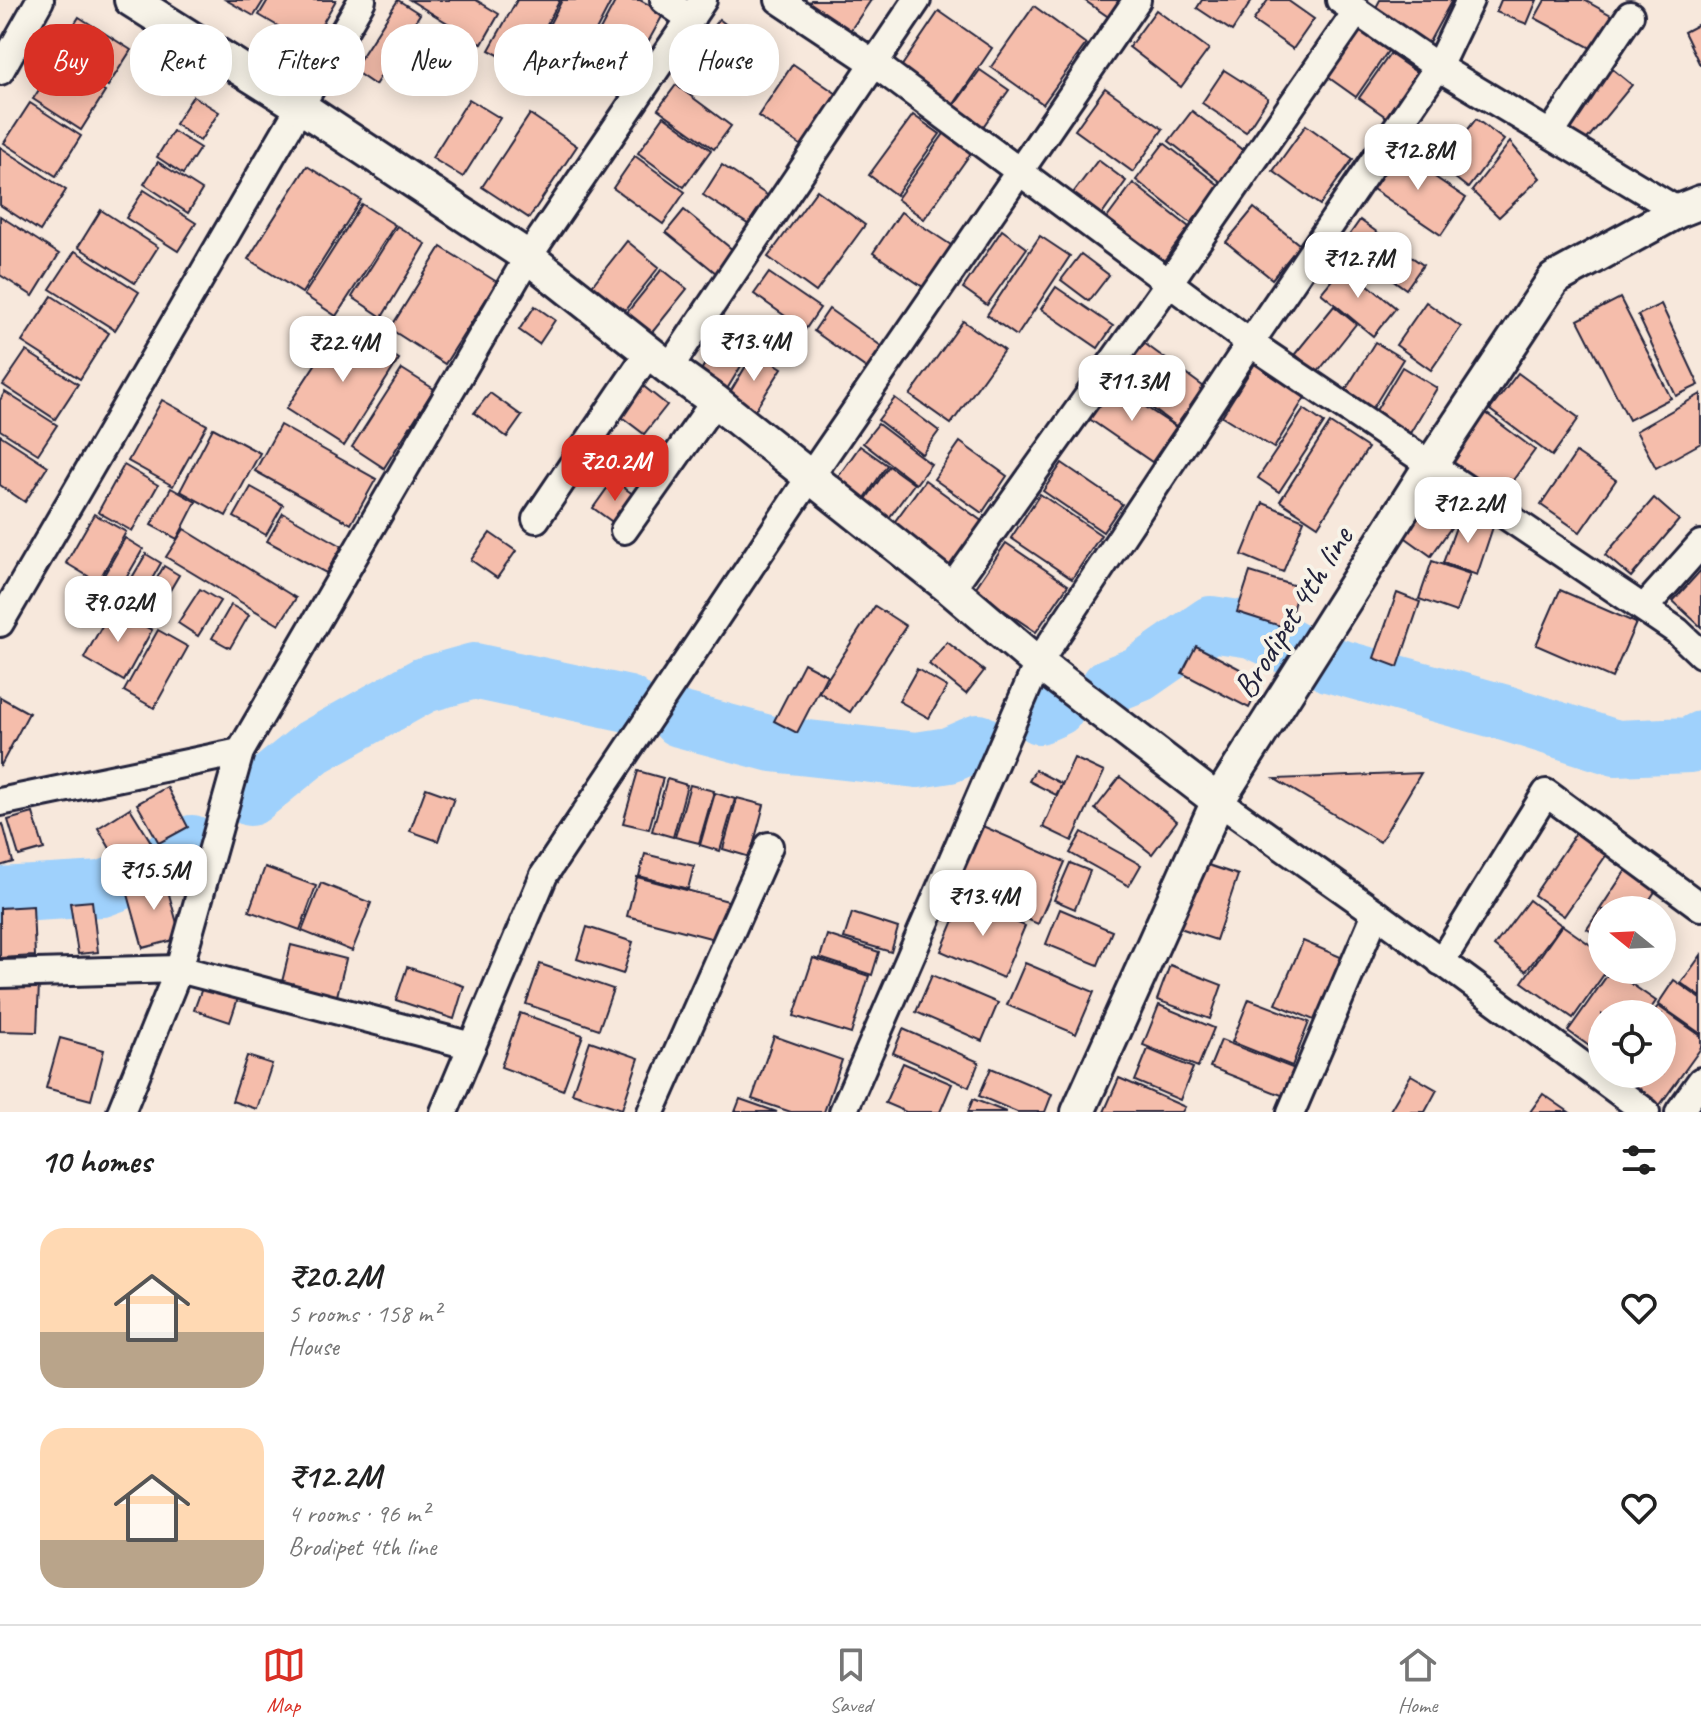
<!DOCTYPE html>
<meta charset="utf-8">
<style>
:root{--surface:#fff;--page:#f2f2f2;--text:#222;--muted:#767676;--line:#e0e0e0;--accent:#d93025}
body{margin:0;font-family:Caveat,sans-serif;background:var(--page);color:var(--text);height:100vh;display:flex;flex-direction:column;font-size:30px;white-space:nowrap}
*{box-sizing:border-box;margin:0}
p{font-size:26px;color:var(--muted)}
.icon{flex:none;width:44px;height:44px;fill:none;stroke:currentColor;stroke-width:2;stroke-linecap:round;stroke-linejoin:round}
.map{position:relative;height:1112px;overflow:hidden}
.drawer{display:flex;flex-direction:column;background:var(--surface);flex:1}
.drawer>*{flex:none}
.top-card{position:absolute;left:24px;top:24px;width:800px;height:72px;display:flex;gap:16px}
.needle{width:52px;rotate:288deg}
.controls{position:absolute;left:1588px;top:896px;display:grid;gap:16px}
.controls a{display:grid;place-items:center;width:88px;height:88px;border-radius:50%;background:var(--surface);box-shadow:0 4px 20px #0003;font-size:40px}
.price{position:absolute;translate:-50% -68px;padding:0 18px;border-radius:16px;background:#fff;color:#222;font-size:26px;line-height:52px;filter:drop-shadow(0 2px 4px #0008)}
.price::after{content:'';position:absolute;left:50%;top:48px;width:24px;height:18px;margin-left:-12px;background:inherit;clip-path:polygon(0 0,100% 0,50% 100%)}
.price.selected{background:var(--accent);color:#fff}
ul{padding:0;list-style:none}
li{display:flex;align-items:center;gap:24px;height:200px;padding:0 40px}
li span{display:grid;place-items:center;flex:none;width:224px;height:160px;border-radius:24px;color:#555}
li>.icon{margin-inline-start:auto}
span .icon{width:96px;height:96px;fill:#fffc;stroke-width:1}
li b{font-size:34px}
h2{display:flex;justify-content:space-between;align-items:center;height:96px;padding:0 40px;font-size:34px}
.tag{padding:0 28px;border-radius:32px;background:var(--surface);box-shadow:0 4px 20px #0003;font-size:28px;line-height:72px}
.tag.selected{background:var(--accent);color:#fff}
.tabs{display:flex;justify-content:space-around;align-items:center;height:112px;border-top:2px solid var(--line);background:var(--surface);font-size:22px;color:var(--muted)}
.tabs a{display:grid;justify-items:center;gap:4px}
.tabs .selected{color:var(--accent)}
.map>svg:first-child{display:block}
.lines{fill:none;stroke-linecap:round;stroke-linejoin:round}
.river{stroke:#9fd1fc;stroke-width:56}
.building{fill:#f5bdab;stroke:#22223b;stroke-width:2}
.minor-casing{stroke:#22223b;stroke-width:32}
.tertiary-casing{stroke:#22223b;stroke-width:38}
.minor{stroke:#f7f3e8;stroke-width:26}
.tertiary{stroke:#f7f3e8;stroke-width:32}
.labels{text-anchor:middle;stroke-width:8;stroke-linejoin:round;paint-order:stroke}
.street-label{font-size:34px;fill:#22223b;stroke:#f7f3e8}
</style>
<div class="map">
<svg width="1701" height="1112" viewBox="0 0 1701 1112">
<rect width="100%" height="100%" fill="#f7e8dc"/>
<filter id="ink" filterUnits="userSpaceOnUse"><feTurbulence type="fractalNoise" baseFrequency=".0125" numOctaves="2"/><feDisplacementMap in="SourceGraphic" scale="16" xChannelSelector="R" yChannelSelector="G"/><feConvolveMatrix kernelMatrix="1 2 1 2 8 2 1 2 1" color-interpolation-filters="sRGB"/></filter>
<g filter="url(#ink)">
<g class="lines">
<!-- river -->
<g class="river">
<polyline points="1328,664 1502,712 1616,748 1690,745 1701,739"/>
<polyline points="1109,686 1139,674 1211,624 1252,630 1289,647"/>
<polyline points="1039,716 1057,708"/>
<polyline points="679,719 772,744 917,760 949,755 979,742"/>
<polyline points="250,798 313,747 424,685 474,671 628,704"/>
<polyline points="0,895 102,889 140,875 192,843"/>
</g>
</g>
<!-- building -->
<g class="building">
<polygon points="226,0 264,0 254,16"/>
<polygon points="268,0 336,0 310,45 259,15"/>
<polygon points="398,0 420,14 375,85 353,70"/>
<polygon points="410,0 476,0 499,14 482,44"/>
<polygon points="517,0 560,0 523,68 489,50"/>
<polygon points="562,0 612,0 575,71 536,50"/>
<polygon points="616,0 640,0 664,13 625,84 583,62"/>
<polygon points="811,0 871,0 846,37 805,10"/>
<polygon points="1084,0 1122,0 1110,18"/>
<polygon points="1202,0 1252,0 1232,31 1197,8"/>
<polygon points="1268,0 1287,0 1314,19 1293,49 1253,21"/>
<polygon points="1380,0 1452,0 1428,44 1373,13"/>
<polygon points="1501,0 1537,0 1527,24 1496,12"/>
<polygon points="1545,0 1584,0 1618,19 1600,53 1535,18"/>
<polygon points="1034,6 1086,44 1043,104 991,67"/>
<polygon points="1156,10 1209,49 1181,87 1129,47"/>
<polygon points="939,11 992,48 952,107 899,70"/>
<polygon points="79,17 131,50 108,86 56,53"/>
<polygon points="719,19 747,41 725,69 697,47"/>
<polygon points="1701,23 1701,65 1700,65 1684,32"/>
<polygon points="1358,29 1388,51 1356,97 1325,75"/>
<polygon points="1390,54 1419,74 1389,119 1359,98"/>
<polygon points="57,62 105,92 81,130 33,99"/>
<polygon points="793,64 840,96 805,148 758,116"/>
<polygon points="1610,67 1632,85 1584,143 1562,125"/>
<polygon points="980,70 1009,90 982,128 953,107"/>
<polygon points="1224,70 1268,98 1246,132 1202,103"/>
<polygon points="676,85 731,126 714,149 658,109"/>
<polygon points="1105,88 1163,129 1133,172 1075,130"/>
<polygon points="193,96 219,112 200,141 175,124"/>
<polygon points="469,99 500,118 463,177 432,158"/>
<polygon points="30,103 81,136 56,176 4,143"/>
<polygon points="1192,111 1245,152 1221,182 1169,141"/>
<polygon points="530,114 577,146 529,218 482,187"/>
<polygon points="913,115 940,134 896,195 869,175"/>
<polygon points="664,116 711,150 684,187 638,153"/>
<polygon points="1476,119 1504,140 1468,188 1440,166"/>
<polygon points="1306,125 1353,159 1320,205 1273,171"/>
<polygon points="173,131 200,148 183,174 157,157"/>
<polygon points="946,131 973,150 924,219 897,199"/>
<polygon points="1510,142 1540,178 1499,217 1472,191"/>
<polygon points="1164,143 1220,186 1191,223 1136,180"/>
<polygon points="0,147 66,190 40,231 0,205"/>
<polygon points="1395,150 1466,198 1441,235 1370,187"/>
<polygon points="635,156 685,192 663,224 613,188"/>
<polygon points="1098,160 1126,181 1096,223 1067,201"/>
<polygon points="158,162 202,190 188,213 144,184"/>
<polygon points="722,165 773,199 754,228 703,195"/>
<polygon points="307,166 361,200 302,293 248,259"/>
<polygon points="1133,183 1189,227 1163,262 1107,218"/>
<polygon points="144,190 196,223 178,251 126,218"/>
<polygon points="817,190 865,225 816,292 768,257"/>
<polygon points="362,204 395,225 336,316 304,295"/>
<polygon points="1254,208 1300,245 1272,279 1226,242"/>
<polygon points="101,210 158,247 135,283 78,247"/>
<polygon points="684,210 734,251 716,273 666,232"/>
<polygon points="901,212 954,247 926,289 873,253"/>
<polygon points="0,216 59,254 33,296 0,275"/>
<polygon points="1360,220 1423,265 1406,289 1343,244"/>
<polygon points="397,226 426,244 382,317 352,297"/>
<polygon points="1002,230 1027,248 987,305 963,288"/>
<polygon points="1040,236 1070,256 1017,336 987,315"/>
<polygon points="627,241 659,267 622,314 590,288"/>
<polygon points="441,247 497,282 445,364 390,329"/>
<polygon points="75,251 139,292 115,330 50,289"/>
<polygon points="1081,254 1109,275 1089,301 1061,280"/>
<polygon points="1344,265 1396,308 1373,336 1321,293"/>
<polygon points="662,269 687,289 646,340 621,320"/>
<polygon points="769,273 820,308 805,330 754,294"/>
<polygon points="1056,287 1113,326 1098,348 1041,309"/>
<polygon points="52,296 109,333 80,379 22,342"/>
<polygon points="1620,298 1671,398 1629,420 1578,320"/>
<polygon points="1426,302 1461,327 1431,370 1396,345"/>
<polygon points="1661,304 1699,385 1676,396 1638,315"/>
<polygon points="535,306 555,320 539,344 519,330"/>
<polygon points="1334,306 1356,324 1317,373 1295,354"/>
<polygon points="829,309 884,348 869,370 814,331"/>
<polygon points="963,321 1004,350 951,424 910,395"/>
<polygon points="343,322 399,359 344,446 286,409"/>
<polygon points="728,326 755,343 724,394 697,377"/>
<polygon points="1375,342 1403,359 1368,416 1340,399"/>
<polygon points="1144,343 1204,387 1176,426 1116,381"/>
<polygon points="26,351 78,384 55,419 3,385"/>
<polygon points="755,351 782,368 752,415 726,399"/>
<polygon points="1256,362 1307,394 1274,448 1222,416"/>
<polygon points="1402,367 1437,388 1406,440 1371,419"/>
<polygon points="402,369 434,389 384,468 352,447"/>
<polygon points="1518,373 1579,418 1552,456 1490,410"/>
<polygon points="1111,384 1176,427 1152,462 1088,418"/>
<polygon points="642,385 667,405 644,434 619,415"/>
<polygon points="5,392 57,425 38,454 0,430 0,400"/>
<polygon points="490,393 522,416 507,437 474,413"/>
<polygon points="1701,394 1701,443 1656,468 1636,431"/>
<polygon points="895,398 939,431 922,454 878,420"/>
<polygon points="162,400 207,425 173,486 128,461"/>
<polygon points="1304,409 1324,423 1279,492 1258,478"/>
<polygon points="1482,410 1535,450 1500,498 1447,459"/>
<polygon points="1330,423 1368,448 1318,526 1280,501"/>
<polygon points="878,424 931,464 916,484 863,443"/>
<polygon points="280,425 376,479 351,524 255,471"/>
<polygon points="213,428 260,453 226,516 180,491"/>
<polygon points="0,435 48,466 25,502 0,485"/>
<polygon points="960,442 1007,476 982,513 934,479"/>
<polygon points="860,446 887,465 863,501 835,481"/>
<polygon points="640,448 661,464 650,478 629,462"/>
<polygon points="1576,453 1616,480 1580,532 1541,505"/>
<polygon points="1062,463 1122,504 1103,532 1043,491"/>
<polygon points="124,465 158,485 132,531 98,512"/>
<polygon points="889,466 914,484 886,522 862,505"/>
<polygon points="613,480 637,497 618,526 593,508"/>
<polygon points="925,480 983,522 950,570 890,528"/>
<polygon points="251,487 283,505 266,535 234,517"/>
<polygon points="171,488 196,502 177,539 151,525"/>
<polygon points="1040,494 1101,535 1072,579 1011,538"/>
<polygon points="1654,498 1679,520 1631,577 1605,555"/>
<polygon points="1423,499 1455,522 1431,556 1399,533"/>
<polygon points="1263,503 1304,520 1283,572 1242,555"/>
<polygon points="283,513 342,546 326,573 267,541"/>
<polygon points="94,514 126,532 98,582 66,563"/>
<polygon points="1460,516 1493,527 1477,575 1443,563"/>
<polygon points="184,529 296,598 279,625 166,557"/>
<polygon points="490,533 516,551 497,578 471,560"/>
<polygon points="125,538 143,549 117,594 99,584"/>
<polygon points="1006,543 1068,585 1036,632 974,590"/>
<polygon points="146,554 161,563 139,602 123,593"/>
<polygon points="1432,561 1470,574 1456,612 1419,599"/>
<polygon points="164,566 179,575 159,609 144,601"/>
<polygon points="1701,570 1701,627 1673,601"/>
<polygon points="1250,572 1299,587 1287,628 1237,612"/>
<polygon points="200,589 220,601 198,636 178,623"/>
<polygon points="1560,590 1636,623 1612,678 1536,645"/>
<polygon points="1397,593 1420,602 1398,667 1374,658"/>
<polygon points="231,605 249,615 230,648 212,638"/>
<polygon points="875,606 906,626 850,712 819,692"/>
<polygon points="112,608 152,630 124,681 84,658"/>
<polygon points="158,630 188,647 154,708 124,691"/>
<polygon points="947,642 984,671 966,694 929,664"/>
<polygon points="1196,646 1263,681 1249,708 1182,673"/>
<polygon points="804,663 827,675 797,733 774,721"/>
<polygon points="917,669 947,687 929,718 899,701"/>
<polygon points="0,697 29,713 0,767"/>
<polygon points="1074,758 1104,772 1072,841 1043,827"/>
<polygon points="1035,770 1062,784 1056,795 1029,781"/>
<polygon points="638,771 663,778 649,829 623,823"/>
<polygon points="1421,773 1380,842 1275,779"/>
<polygon points="1120,777 1177,821 1152,854 1095,809"/>
<polygon points="667,779 687,785 673,837 652,831"/>
<polygon points="690,785 714,791 699,843 675,837"/>
<polygon points="167,787 188,827 159,843 137,804"/>
<polygon points="426,788 454,798 438,841 410,831"/>
<polygon points="715,793 735,799 720,851 700,845"/>
<polygon points="737,798 764,805 750,857 723,849"/>
<polygon points="130,808 151,842 118,862 98,828"/>
<polygon points="33,813 44,849 19,856 8,820"/>
<polygon points="3,824 13,862 0,866 0,825"/>
<polygon points="978,824 1065,862 1038,924 950,886"/>
<polygon points="1082,832 1141,865 1129,886 1070,853"/>
<polygon points="1576,833 1607,854 1564,916 1534,895"/>
<polygon points="645,854 694,866 688,889 639,876"/>
<polygon points="1199,862 1238,875 1216,940 1177,927"/>
<polygon points="1070,863 1090,871 1075,909 1054,900"/>
<polygon points="265,867 316,886 300,930 249,911"/>
<polygon points="1626,870 1656,890 1643,910 1602,910 1602,939 1587,929"/>
<polygon points="164,876 181,938 143,948 126,887"/>
<polygon points="637,877 728,901 718,940 627,916"/>
<polygon points="321,883 371,903 352,951 302,931"/>
<polygon points="963,899 1025,926 1003,978 941,951"/>
<polygon points="1529,900 1561,925 1526,971 1494,946"/>
<polygon points="92,901 98,952 78,954 70,903"/>
<polygon points="33,906 35,956 0,958 0,908"/>
<polygon points="1060,909 1112,931 1098,965 1046,944"/>
<polygon points="852,913 898,928 891,952 844,938"/>
<polygon points="1562,925 1602,953 1602,970 1607,970 1573,1018 1522,982"/>
<polygon points="587,927 633,942 623,974 577,959"/>
<polygon points="827,935 879,952 872,975 820,958"/>
<polygon points="1303,941 1343,958 1316,1021 1276,1004"/>
<polygon points="291,945 346,959 336,1000 281,986"/>
<polygon points="1701,955 1701,997 1681,983"/>
<polygon points="813,958 869,976 851,1034 794,1016"/>
<polygon points="1025,963 1094,992 1076,1034 1007,1005"/>
<polygon points="540,964 613,989 599,1029 526,1004"/>
<polygon points="1170,965 1222,985 1210,1019 1157,1000"/>
<polygon points="407,967 464,986 454,1019 396,1000"/>
<polygon points="1611,970 1656,1001 1647,1014 1602,1014 1602,1055 1568,1031"/>
<polygon points="932,975 998,1003 982,1041 916,1012"/>
<polygon points="205,980 240,992 230,1022 194,1010"/>
<polygon points="1674,980 1701,999 1701,1034 1658,1004"/>
<polygon points="0,981 39,983 37,1032 0,1031"/>
<polygon points="1249,999 1309,1022 1292,1066 1232,1042"/>
<polygon points="1159,1005 1214,1028 1198,1067 1143,1045"/>
<polygon points="1658,1006 1701,1036 1701,1048 1657,1109 1610,1074 1662,1074 1662,1014 1652,1014"/>
<polygon points="520,1013 583,1035 563,1090 501,1067"/>
<polygon points="903,1029 979,1062 969,1087 893,1053"/>
<polygon points="774,1036 842,1060 824,1112 791,1112 752,1099"/>
<polygon points="60,1038 104,1050 91,1100 46,1088"/>
<polygon points="1221,1040 1295,1069 1284,1096 1210,1067"/>
<polygon points="590,1041 639,1058 622,1109 572,1093"/>
<polygon points="1148,1049 1193,1068 1180,1100 1135,1081"/>
<polygon points="247,1056 272,1064 257,1109 232,1101"/>
<polygon points="903,1063 952,1084 940,1112 906,1112 885,1103"/>
<polygon points="991,1068 1052,1094 1045,1112 1017,1112 979,1096"/>
<polygon points="1411,1075 1437,1090 1425,1112 1389,1112"/>
<polygon points="1119,1078 1185,1107 1182,1112 1104,1112"/>
<polygon points="1543,1094 1569,1112 1530,1112"/>
<polygon points="740,1099 777,1112 735,1112"/>
<polygon points="973,1099 1006,1112 968,1112"/>
</g>
<g class="lines">
<defs>
<g id="minor">
<polyline points="664,0 691,19"/>
<polyline points="779,0 875,64 1250,343 1677,631 1701,654"/>
<polyline points="1340,0 1438,67 1678,211"/>
<polyline points="0,71 40,0"/>
<polyline points="1551,133 1630,15"/>
<polyline points="669,368 917,0"/>
<polyline points="536,519 649,352"/>
<polyline points="624,530 715,401"/>
<polyline points="951,589 1168,284 1357,11"/>
<polyline points="1644,608 1701,544"/>
<polyline points="0,623 362,0"/>
<polyline points="1218,801 1376,913 1646,1112"/>
<polyline points="0,802 240,752"/>
<polyline points="1441,962 1546,793 1701,907"/>
<polyline points="0,974 179,969 472,1046"/>
<polyline points="121,1112 179,969 240,752 528,257 703,0"/>
<polyline points="444,1112 544,875 810,477 1137,0"/>
<polyline points="651,1112 769,846"/>
<polyline points="843,1112 1038,663 1250,343 1438,67 1470,0"/>
<polyline points="1291,1112 1376,913"/>
<polyline points="1679,1112 1701,1081"/>
</g>
<g id="tertiary">
<polyline points="131,0 301,107 528,257 669,368 715,401 951,589 1038,663 1218,801"/>
<polyline points="1078,1112 1218,801 1430,466 1554,279 1678,211 1701,202"/>
</g>
</defs>
<!-- minor casing -->
<use href="#minor" class="minor-casing"/>
<!-- tertiary casing -->
<use href="#tertiary" class="tertiary-casing"/>
<!-- minor -->
<use href="#minor" class="minor"/>
<!-- tertiary -->
<use href="#tertiary" class="tertiary"/>
</g>
</g>
<g class="labels">
<!-- street labels -->
<g class="street-label">
<text transform="translate(1292 612) rotate(-58)" y="12">Brodipet 4th line</text>
</g>
</g>
</svg>
<div class="controls">
<a><svg class="needle" viewBox="-14 -14 28 28"><path d="M0-13l5 13h-10z" fill="#e53935"/><path d="M0 13l5-13h-10z" fill="#767676"/></svg></a>
<a><svg class="icon" aria-label="locate" viewBox="0 0 24 24"><circle cx="12" cy="12" r="6"/><path d="M12 2v4M12 18v4M2 12h4M18 12h4"/></svg></a>
</div>
<b class="price" style="left:1418px;top:192px">₹12.8M</b>
<b class="price" style="left:1358px;top:300px">₹12.7M</b>
<b class="price" style="left:754px;top:383px">₹13.4M</b>
<b class="price" style="left:343px;top:384px">₹22.4M</b>
<b class="price" style="left:1132px;top:423px">₹11.3M</b>
<b class="price selected" style="left:615px;top:503px">₹20.2M</b>
<b class="price" style="left:1468px;top:545px">₹12.2M</b>
<b class="price" style="left:118px;top:644px">₹9.02M</b>
<b class="price" style="left:154px;top:912px">₹15.5M</b>
<b class="price" style="left:983px;top:938px">₹13.4M</b>
<div class="top-card">
<a class="tag selected">Buy</a>
<a class="tag">Rent</a>
<a class="tag">Filters</a>
<a class="tag">New</a>
<a class="tag">Apartment</a>
<a class="tag">House</a>
</div>
</div>
<section class="drawer">
<h2>10 homes<svg class="icon" aria-label="filters" viewBox="0 0 24 24"><path d="M4 7h16M4 17h16"/><circle cx="9" cy="7" r="2"/><circle cx="15" cy="17" r="2"/></svg></h2>
<ul>
<li><span style="background:linear-gradient(#ffd9b3 65%,#b9a48a 0)"><svg class="icon" aria-label="home" viewBox="0 0 24 24"><path d="M3 11l9-7 9 7M6 9v11h12V9"/></svg></span><div><b>₹20.2M</b><p>5 rooms · 158 m²</p><p>House</p></div><svg class="icon" aria-label="heart" viewBox="0 0 24 24"><path d="M12 20l-8-8c-3-5 5-10 8-4 3-6 11-1 8 4z"/></svg></li>
<li><span style="background:linear-gradient(#ffd9b3 70%,#b9a48a 0)"><svg class="icon" aria-label="home" viewBox="0 0 24 24"><path d="M3 11l9-7 9 7M6 9v11h12V9"/></svg></span><div><b>₹12.2M</b><p>4 rooms · 96 m²</p><p>Brodipet 4th line</p></div><svg class="icon" aria-label="heart" viewBox="0 0 24 24"><path d="M12 20l-8-8c-3-5 5-10 8-4 3-6 11-1 8 4z"/></svg></li>
</ul>
</section>
<nav class="tabs">
<a class="selected"><svg class="icon" aria-label="map" viewBox="0 0 24 24"><path d="M3 6l6-2 6 2 6-2v14l-6 2-6-2-6 2zM9 4v14M15 6v14"/></svg>Map</a>
<a><svg class="icon" aria-label="saved" viewBox="0 0 24 24"><path d="M7 4h10v16l-5-4-5 4z"/></svg>Saved</a>
<a><svg class="icon" aria-label="home" viewBox="0 0 24 24"><path d="M3 11l9-7 9 7M6 9v11h12V9"/></svg>Home</a>
</nav>
